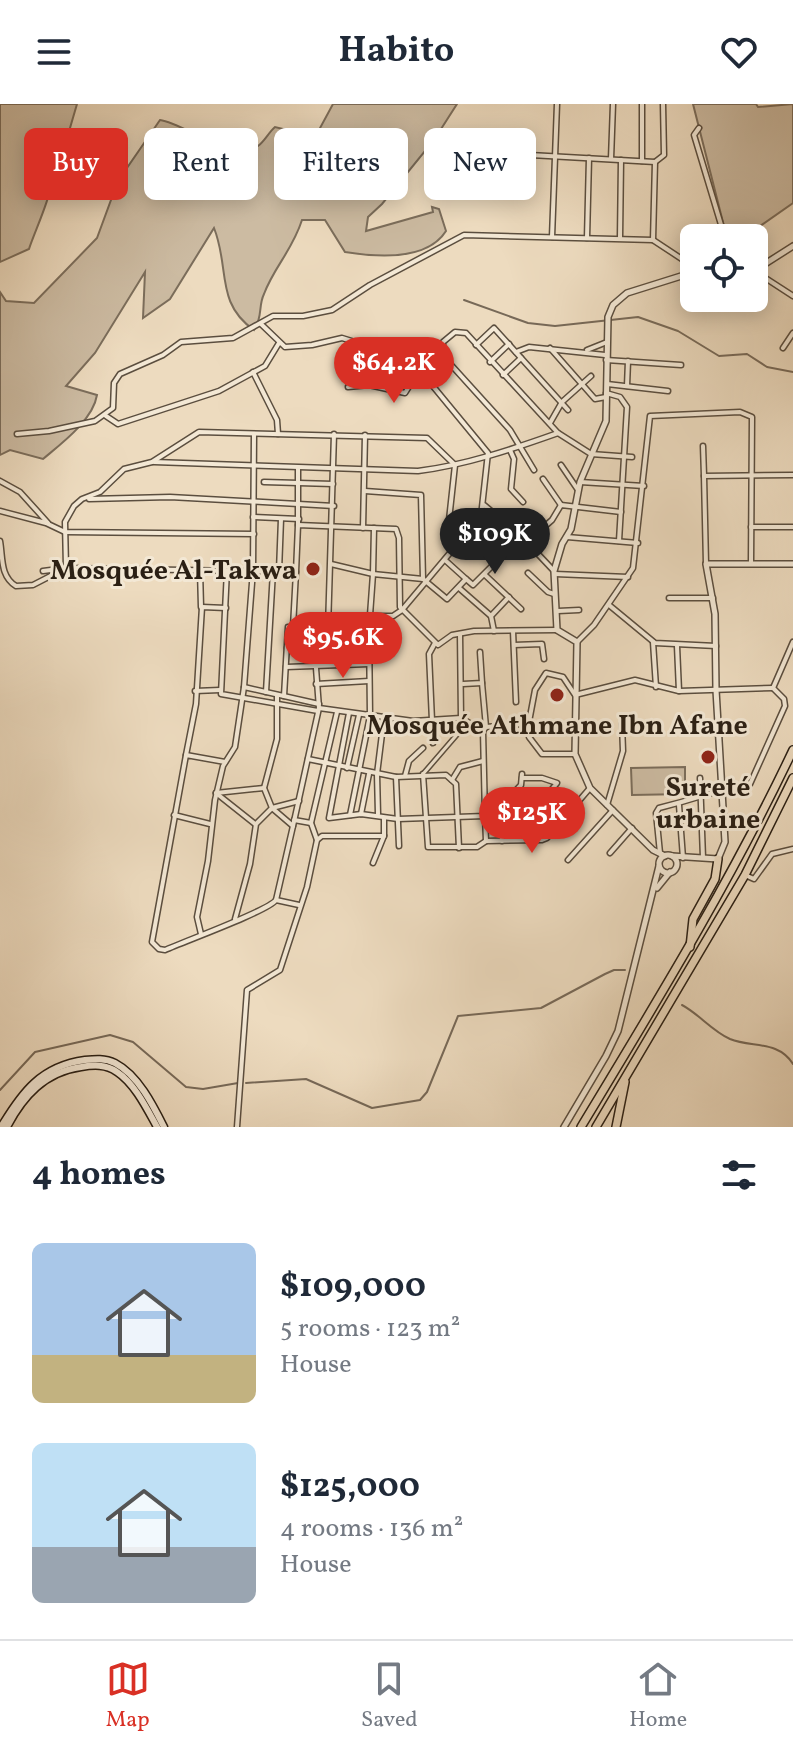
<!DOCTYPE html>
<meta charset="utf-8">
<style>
:root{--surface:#fff;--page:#f6f6f7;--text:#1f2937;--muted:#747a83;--line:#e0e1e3;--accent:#d93025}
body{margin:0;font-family:Vollkorn,serif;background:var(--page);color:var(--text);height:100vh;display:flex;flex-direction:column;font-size:30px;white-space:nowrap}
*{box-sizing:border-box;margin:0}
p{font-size:26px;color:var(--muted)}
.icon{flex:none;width:44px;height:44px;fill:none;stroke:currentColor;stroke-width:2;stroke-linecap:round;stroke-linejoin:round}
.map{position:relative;height:1023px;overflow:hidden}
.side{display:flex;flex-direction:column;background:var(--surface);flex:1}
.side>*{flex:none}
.banner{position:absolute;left:24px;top:24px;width:746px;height:72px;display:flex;gap:16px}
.controls{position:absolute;left:680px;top:120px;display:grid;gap:16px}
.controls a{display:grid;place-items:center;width:88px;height:88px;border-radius:12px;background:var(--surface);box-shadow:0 4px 20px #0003;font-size:40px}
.price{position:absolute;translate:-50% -68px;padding:0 18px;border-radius:28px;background:var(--accent);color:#fff;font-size:26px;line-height:52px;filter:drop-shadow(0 2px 4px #0008)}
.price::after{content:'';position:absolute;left:50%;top:48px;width:24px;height:18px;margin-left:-12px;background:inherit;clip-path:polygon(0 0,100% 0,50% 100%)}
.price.current{background:#222;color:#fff}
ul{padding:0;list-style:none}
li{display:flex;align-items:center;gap:24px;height:200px;padding:0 32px}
li span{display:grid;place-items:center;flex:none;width:224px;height:160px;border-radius:12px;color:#555}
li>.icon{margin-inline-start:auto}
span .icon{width:96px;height:96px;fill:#fffc;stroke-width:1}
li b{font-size:34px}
h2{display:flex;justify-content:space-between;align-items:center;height:96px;padding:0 32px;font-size:34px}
.tag{padding:0 28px;border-radius:12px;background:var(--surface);box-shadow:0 4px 20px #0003;font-size:28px;line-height:72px}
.tag.current{background:var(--accent);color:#fff}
header{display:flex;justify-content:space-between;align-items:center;height:104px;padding:0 32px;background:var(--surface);font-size:36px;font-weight:700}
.tab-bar{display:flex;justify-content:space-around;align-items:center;height:112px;border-top:2px solid var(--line);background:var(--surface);font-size:22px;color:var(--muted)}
.tab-bar a{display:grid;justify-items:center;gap:4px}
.tab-bar .current{color:var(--accent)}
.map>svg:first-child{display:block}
.green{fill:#ccbba2;stroke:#7b6d5b;stroke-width:2}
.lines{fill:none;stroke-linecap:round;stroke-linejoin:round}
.stream{stroke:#776958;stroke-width:2}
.pedestrian-casing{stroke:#5b4e3f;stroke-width:6}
.minor-casing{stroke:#5b4e3f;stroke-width:7}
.tertiary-casing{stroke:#5b4e3f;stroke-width:8}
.secondary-casing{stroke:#2a1f14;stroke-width:9}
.motorway-casing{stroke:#2a1f14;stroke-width:10}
.pedestrian{stroke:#f3e8d5;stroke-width:3}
.minor{stroke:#f3e8d5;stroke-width:4}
.tertiary{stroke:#f3e8d5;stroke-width:5}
.secondary{stroke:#f3e8d5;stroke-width:6}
.motorway{stroke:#eddbbf;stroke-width:7}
.poi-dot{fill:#8f2418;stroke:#f3e8d5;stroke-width:3}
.labels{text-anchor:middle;stroke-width:6;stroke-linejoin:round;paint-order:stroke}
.poi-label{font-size:28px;font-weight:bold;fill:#2a1f14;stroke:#f3e8d5}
</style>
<header><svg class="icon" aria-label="menu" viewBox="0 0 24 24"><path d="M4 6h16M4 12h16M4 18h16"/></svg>Habito<svg class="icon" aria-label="heart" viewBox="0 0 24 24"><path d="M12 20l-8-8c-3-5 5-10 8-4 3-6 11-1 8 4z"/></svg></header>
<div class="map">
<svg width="793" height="1023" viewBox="0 0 793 1023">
<rect width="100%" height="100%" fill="#eddbbf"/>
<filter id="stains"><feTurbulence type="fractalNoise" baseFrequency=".0025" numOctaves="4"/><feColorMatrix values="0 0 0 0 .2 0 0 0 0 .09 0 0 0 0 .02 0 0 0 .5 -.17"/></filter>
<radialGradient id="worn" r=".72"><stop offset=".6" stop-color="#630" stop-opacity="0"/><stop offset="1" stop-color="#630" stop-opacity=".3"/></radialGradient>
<!-- green -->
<g class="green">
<path d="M0,0H77L70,24L77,41L47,62L33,79L50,84C51,92 33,132 29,145L0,158Z"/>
<path d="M333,0H457L434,36L382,100L368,113L366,127L433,108L432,103L439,105L446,127C427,157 376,153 345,148L325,116H302C292,147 274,163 264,190C258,202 263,213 254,226C215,199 230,164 214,124L170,195L143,214L145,168L95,249L66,282L97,291C93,316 62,339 43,355L10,346L0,351V188L6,197L34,199L97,134L118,77L160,16C184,19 233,59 258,42C264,38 269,28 275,23L304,30L319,26Z"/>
<polygon points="693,0 756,0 758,3 793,0 793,99 743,134 727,134"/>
<polygon points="685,663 685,690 632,691 631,664"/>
</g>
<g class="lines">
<!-- stream -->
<g class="stream">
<polyline points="464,196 528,219 555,222 638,213 678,227 719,252 747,250 767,263 793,268"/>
<path d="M682,901C699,910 712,927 730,935C752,944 778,936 793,960"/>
<polyline points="246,979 306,975 372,1004 420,996 427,988 458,912 541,904 605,870 614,866 625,866"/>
<polyline points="0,986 35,948 110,931 133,938 186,983 203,985 238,979"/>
</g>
<defs>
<polyline id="pedestrian" points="423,670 467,619"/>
<g id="minor">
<polyline points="699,24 694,31 725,134"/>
<polyline points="460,47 655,58"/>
<polyline points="611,55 613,0"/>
<polyline points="642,57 642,0"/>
<polyline points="458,88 497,88 500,49"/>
<polyline points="552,133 557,0"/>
<polyline points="587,134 589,54"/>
<polyline points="620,134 621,56"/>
<polyline points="653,136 655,58 664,51 663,0"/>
<polyline points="756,168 793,192"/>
<polyline points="261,220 285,243 312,241 342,234 384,247"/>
<polyline points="476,241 494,224 568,306"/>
<polyline points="401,243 414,247 418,258"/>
<polyline points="550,244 595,295 606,293"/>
<polyline points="783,244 793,229"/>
<polyline points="587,246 607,238"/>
<polyline points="516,248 529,243 605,251"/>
<polyline points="606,256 681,261"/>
<polyline points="490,258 509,240"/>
<polyline points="253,268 277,316 278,330"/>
<polyline points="503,271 521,254"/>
<polyline points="607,280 668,287"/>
<polyline points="627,282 628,257"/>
<polyline points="348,283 369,281 405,289 410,281"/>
<polyline points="606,289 620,293 627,303 619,437"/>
<polyline points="106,312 118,320 219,287 265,262 279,239"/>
<polyline points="550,319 562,298 591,272"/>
<polyline points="17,330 49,327 95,317 113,304 114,279 120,270 163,251 181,238 233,234 273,212 303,212 332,206 370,181 464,131 653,136 694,163"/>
<polyline points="703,342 704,372"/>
<polyline points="510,346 514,355 511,385 523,398"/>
<path d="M154,358L418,367C466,361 513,345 558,329L591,350L632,353"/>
<polyline points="561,361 578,386"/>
<polyline points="298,364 298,421"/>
<polyline points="534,366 510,326 443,252 443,238 455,228 466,229 558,329"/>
<polyline points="543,375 561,401"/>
<polyline points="0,377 20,388 48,419"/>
<polyline points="264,378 333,380"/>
<polyline points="580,378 644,382"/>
<polyline points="365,387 421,391 423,475"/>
<polyline points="89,395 170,393 334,402"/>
<polyline points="484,401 520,431 554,467"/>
<polyline points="0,407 46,419 65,428 254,430"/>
<polyline points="253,413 299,415"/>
<polyline points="751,423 793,423"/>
<polyline points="363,424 365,331"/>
<polyline points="466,431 496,458 520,431"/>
<polyline points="567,433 638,439"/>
<path d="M0,437C3,454 0,472 16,482L33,481L66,464L65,418L74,402L82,395L100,388L124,365L152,358L199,328L427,334L455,361L449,416"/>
<polyline points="527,438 552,416 561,401 621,408"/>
<polyline points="331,460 373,470 374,424"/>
<polyline points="706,460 704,372 793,371"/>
<polyline points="200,466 201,503"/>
<polyline points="227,466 221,590 318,607"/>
<polyline points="43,467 66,464 296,468 298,421 396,425 399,434 400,503 438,541 452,531 474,527 557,526"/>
<polyline points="279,467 281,415"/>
<polyline points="296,468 293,523 369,525"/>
<polyline points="528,469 548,488 554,490"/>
<polyline points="555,470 628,473"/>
<polyline points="485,471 521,505"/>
<polyline points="466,475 473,481 496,458"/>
<polyline points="459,484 491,512"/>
<polyline points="669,494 713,494"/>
<polyline points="609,501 655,539 716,542"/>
<polyline points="558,507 579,506"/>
<polyline points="370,512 393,512 402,506 481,412 488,349 432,281 421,259 411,262 415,274 410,280 386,255 384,242"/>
<polyline points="328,524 334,330"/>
<polyline points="494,527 491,512 509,493"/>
<polyline points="513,527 516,598"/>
<polyline points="460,530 461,614"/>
<polyline points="577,538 594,521 633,464 650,312 740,308 752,313 751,460"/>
<polyline points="653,538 656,583"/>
<polyline points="514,541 542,540 544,555"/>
<polyline points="287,544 368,545"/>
<polyline points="286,563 369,560"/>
<polyline points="482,579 486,623"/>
<polyline points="316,580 369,577"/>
<polyline points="463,580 482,579 480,548"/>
<polyline points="244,583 319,600"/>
<polyline points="195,587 220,586"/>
<polyline points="679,587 773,584"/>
<polyline points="266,588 273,467"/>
<polyline points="284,592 288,523"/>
<polyline points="319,604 413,617 461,614 483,627 486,623 522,620 528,623 529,633 542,650 575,650"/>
<polyline points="349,609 329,714 361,710 398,715 485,712 483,627"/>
<polyline points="528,623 535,586 546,569 563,573 575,591 635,576 679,587 677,542"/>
<polyline points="433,639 429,550 435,539"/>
<polyline points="186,651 196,600 202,503 226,504"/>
<polyline points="308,655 396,673 446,671 456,680 459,744"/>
<path d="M225,658L186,651L152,838L159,845L165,846C185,837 268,807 276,796L299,801"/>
<polyline points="347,664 359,611"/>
<polyline points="423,670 428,743 477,743 486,737"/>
<polyline points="405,672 409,657 423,644"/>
<polyline points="396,673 399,742"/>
<polyline points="522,674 542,674 557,679 530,712 531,737"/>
<polyline points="700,674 703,754"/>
<polyline points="452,676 460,663 483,657"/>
<polyline points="216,689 255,720"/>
<polyline points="216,689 264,684"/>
<polyline points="607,701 623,647 622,620"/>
<polyline points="679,701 683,754"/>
<polyline points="272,704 293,722 276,796"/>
<polyline points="272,704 299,697"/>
<polyline points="361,710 369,670"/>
<polyline points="378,710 377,670 384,614"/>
<polyline points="174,711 210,720"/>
<polyline points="350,711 370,612 369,525 373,470 423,475 447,495 466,475 445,456"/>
<polyline points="485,712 486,737 542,736 547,734 590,684"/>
<polyline points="294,716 311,719"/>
<polyline points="293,722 319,604 316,564"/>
<polyline points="317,736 311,719 337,608"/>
<polyline points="502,737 503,700 521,681 522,670"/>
<polyline points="610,749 632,724"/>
<path d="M660,749L656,709L659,704C675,700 689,696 705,691C719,686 738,690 750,680L785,602L784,595L773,584L793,538"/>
<polyline points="568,756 613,706"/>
<polyline points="373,759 384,732"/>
<polyline points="745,771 754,775 772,750 793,745"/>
<polyline points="235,815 250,760 256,720 272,704 264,684 277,635 277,591"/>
<polyline points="201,830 197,813 208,757 215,696 223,662 235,643 244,583 253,466 254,330"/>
<polyline points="237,1023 247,886 280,866 307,783 317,736 322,732 384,732 384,714"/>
</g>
<g id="tertiary">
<polyline points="754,167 793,142"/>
<circle cx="668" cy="760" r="9"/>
<polyline points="665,752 653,746 590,684 575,650 577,538 557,526 554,467 562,440 571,425 580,378 606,317 608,213 613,201 627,189 694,168"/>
<polyline points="672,752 718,755 725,738 716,586 715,510 706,460 793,460"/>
<polyline points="657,784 670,768"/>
<polyline points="564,1023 606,952 618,927 659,762"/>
</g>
<g id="secondary">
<path d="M1,1023C22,988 41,962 85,956C95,955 105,954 115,959C138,971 153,1001 164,1023"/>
<path d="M7,1023C23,992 45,968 81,963C93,961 106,960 117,968C135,980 147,1005 157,1023"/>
</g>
<g id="motorway">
<polyline points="690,843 693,815 715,775 718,755"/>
<path d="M581,1023C656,899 731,777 793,646"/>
<polyline points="596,1023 745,771 793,674"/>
<polyline points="616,1023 625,978"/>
</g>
</defs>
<!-- pedestrian casing -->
<use href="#pedestrian" class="pedestrian-casing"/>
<!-- minor casing -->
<use href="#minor" class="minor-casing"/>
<!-- tertiary casing -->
<use href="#tertiary" class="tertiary-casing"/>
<!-- secondary casing -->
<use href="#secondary" class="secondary-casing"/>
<!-- motorway casing -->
<use href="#motorway" class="motorway-casing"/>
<!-- pedestrian -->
<use href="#pedestrian" class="pedestrian"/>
<!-- minor -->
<use href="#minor" class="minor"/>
<!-- tertiary -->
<use href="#tertiary" class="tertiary"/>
<!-- secondary -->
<use href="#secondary" class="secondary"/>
<!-- motorway -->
<use href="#motorway" class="motorway"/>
</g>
<!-- markers -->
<g class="poi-dot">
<circle cx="313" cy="465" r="8"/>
<circle cx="557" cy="591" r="8"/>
<circle cx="708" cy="653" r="8"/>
</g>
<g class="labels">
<!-- poi labels -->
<g class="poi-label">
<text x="297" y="475" text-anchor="end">Mosquée Al-Takwa</text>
<text x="557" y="630">Mosquée Athmane Ibn Afane</text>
<text x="708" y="692">Sureté<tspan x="708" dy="32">urbaine</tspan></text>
</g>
</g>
<rect width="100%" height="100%" filter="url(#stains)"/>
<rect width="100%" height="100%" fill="url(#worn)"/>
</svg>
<div class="controls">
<a><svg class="icon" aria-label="locate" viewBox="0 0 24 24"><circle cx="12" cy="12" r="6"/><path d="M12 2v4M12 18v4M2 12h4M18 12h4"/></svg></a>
</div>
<b class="price" style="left:394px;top:301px">$64.2K</b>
<b class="price current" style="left:495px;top:472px">$109K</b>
<b class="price" style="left:343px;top:576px">$95.6K</b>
<b class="price" style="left:532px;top:751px">$125K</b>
<div class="banner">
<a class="tag current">Buy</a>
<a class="tag">Rent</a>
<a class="tag">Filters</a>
<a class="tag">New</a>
</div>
</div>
<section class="side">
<h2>4 homes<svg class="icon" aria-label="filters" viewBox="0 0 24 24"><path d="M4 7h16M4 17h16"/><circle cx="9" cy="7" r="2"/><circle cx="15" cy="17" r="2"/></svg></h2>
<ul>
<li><span style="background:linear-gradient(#a9c7e8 70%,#c2b280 0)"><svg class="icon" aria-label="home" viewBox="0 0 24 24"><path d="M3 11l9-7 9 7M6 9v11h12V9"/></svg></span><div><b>$109,000</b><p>5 rooms · 123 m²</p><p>House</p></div></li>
<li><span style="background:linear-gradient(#bfe0f5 65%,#9aa5b1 0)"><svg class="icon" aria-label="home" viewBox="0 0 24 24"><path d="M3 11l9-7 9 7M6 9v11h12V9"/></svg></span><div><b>$125,000</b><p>4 rooms · 136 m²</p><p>House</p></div></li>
</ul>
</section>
<nav class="tab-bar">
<a class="current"><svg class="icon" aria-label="map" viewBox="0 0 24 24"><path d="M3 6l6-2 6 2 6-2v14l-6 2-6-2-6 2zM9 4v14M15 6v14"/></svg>Map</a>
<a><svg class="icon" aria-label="saved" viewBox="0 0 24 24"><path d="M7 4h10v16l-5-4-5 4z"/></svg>Saved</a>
<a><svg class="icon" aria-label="home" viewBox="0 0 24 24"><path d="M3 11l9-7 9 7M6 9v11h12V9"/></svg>Home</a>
</nav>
